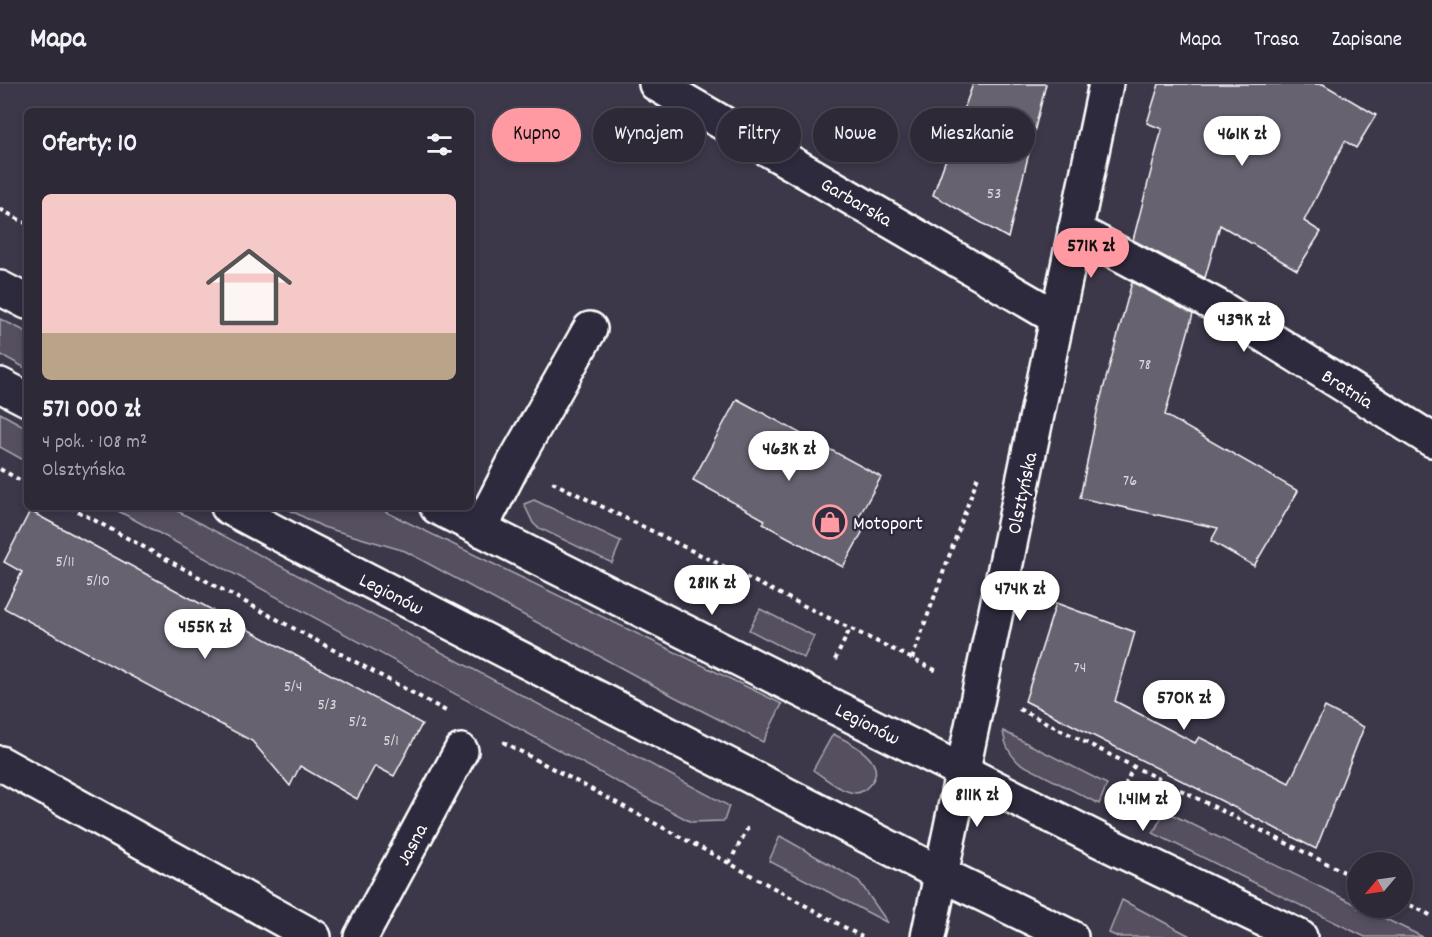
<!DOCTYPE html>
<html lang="pl">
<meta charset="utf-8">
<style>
:root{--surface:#2d2937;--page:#393542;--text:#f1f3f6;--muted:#a7a6ad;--line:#484552;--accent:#ff9aa2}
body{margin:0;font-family:Dekko,sans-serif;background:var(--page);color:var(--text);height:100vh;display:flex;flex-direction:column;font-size:22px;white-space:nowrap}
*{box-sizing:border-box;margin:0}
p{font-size:20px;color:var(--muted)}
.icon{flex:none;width:33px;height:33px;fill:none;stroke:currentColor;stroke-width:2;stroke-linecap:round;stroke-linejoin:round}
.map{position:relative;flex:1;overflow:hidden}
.sheet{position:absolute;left:24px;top:24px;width:450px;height:402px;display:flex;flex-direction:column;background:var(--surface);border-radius:9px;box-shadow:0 3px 9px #0003,0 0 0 2px var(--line)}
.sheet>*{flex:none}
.banner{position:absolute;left:492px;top:24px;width:570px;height:54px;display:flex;gap:12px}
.needle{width:39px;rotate:241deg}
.controls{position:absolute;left:1347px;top:768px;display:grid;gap:12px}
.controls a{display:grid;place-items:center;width:66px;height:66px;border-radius:50%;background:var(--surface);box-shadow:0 3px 9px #0003,0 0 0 2px var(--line);font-size:30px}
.price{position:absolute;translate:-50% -51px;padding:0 14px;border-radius:21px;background:#fff;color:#222;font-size:20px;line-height:39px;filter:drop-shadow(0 2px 3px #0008)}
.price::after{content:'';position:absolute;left:50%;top:36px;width:18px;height:14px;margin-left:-9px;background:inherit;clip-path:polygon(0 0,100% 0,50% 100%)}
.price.on{background:var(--accent);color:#111}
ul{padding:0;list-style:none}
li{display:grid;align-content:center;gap:12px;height:318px;padding:0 18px}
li+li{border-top:2px solid var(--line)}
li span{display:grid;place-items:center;height:186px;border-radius:9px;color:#555}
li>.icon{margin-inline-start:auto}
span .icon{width:108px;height:108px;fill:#fffc;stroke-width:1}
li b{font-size:26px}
h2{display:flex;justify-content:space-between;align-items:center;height:72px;padding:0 18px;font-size:26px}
.pill{padding:0 21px;border-radius:27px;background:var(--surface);box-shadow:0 3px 9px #0003,0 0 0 2px var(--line);font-size:21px;line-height:54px}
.pill.on{background:var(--accent);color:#111}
header{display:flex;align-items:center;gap:36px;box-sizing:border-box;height:84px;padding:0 30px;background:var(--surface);border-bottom:2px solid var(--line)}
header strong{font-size:28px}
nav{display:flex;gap:33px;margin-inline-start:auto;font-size:21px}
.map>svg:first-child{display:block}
.green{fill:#555060;stroke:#aaa8b0;stroke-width:1.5}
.building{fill:#666270;stroke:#fff;stroke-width:1.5}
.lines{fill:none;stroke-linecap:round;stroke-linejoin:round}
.minor-casing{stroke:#fff;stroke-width:38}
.path{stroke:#fff;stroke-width:4;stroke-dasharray:4.5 4.5;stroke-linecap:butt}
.minor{stroke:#2f2a3d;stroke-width:33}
.labels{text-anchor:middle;stroke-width:5;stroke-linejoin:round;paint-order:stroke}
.number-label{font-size:16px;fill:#d9d8db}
.street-label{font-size:20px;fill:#fff;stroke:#2f2a3d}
.poi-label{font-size:20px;fill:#fff;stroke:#2f2a3d;text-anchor:start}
</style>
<header>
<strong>Mapa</strong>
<nav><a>Mapa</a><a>Trasa</a><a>Zapisane</a></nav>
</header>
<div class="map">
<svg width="1432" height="853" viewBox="0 0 1432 853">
<rect width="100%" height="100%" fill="#3c3749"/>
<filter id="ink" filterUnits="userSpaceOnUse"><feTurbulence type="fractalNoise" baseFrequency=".0167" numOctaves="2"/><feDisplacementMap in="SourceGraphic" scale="12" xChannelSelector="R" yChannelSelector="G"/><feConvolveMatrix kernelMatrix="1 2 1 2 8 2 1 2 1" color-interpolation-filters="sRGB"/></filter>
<g filter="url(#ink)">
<!-- green -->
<g class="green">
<polygon points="0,235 27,248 27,285 0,270"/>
<polygon points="0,329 27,344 27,378 0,363"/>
<polygon points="534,416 621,457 612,479 537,443 533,439 524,420"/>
<polygon points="111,423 170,423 729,722 724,737 691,738"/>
<polygon points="284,423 376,423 782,620 763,658 675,613 405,467 323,443"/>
<polygon points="760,525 814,552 804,574 749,546"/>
<path d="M1003,647L1107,700L1099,720L1019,679C1009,669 1005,661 1003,647Z"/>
<path d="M833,650C848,657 889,677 871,699C867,704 862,709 856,709C841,708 825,694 813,686Z"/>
<polygon points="1165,727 1357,821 1358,824 1363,824 1423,853 1365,853 1153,749"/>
<polygon points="780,752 859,797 888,839 769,777"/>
<polygon points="1122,816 1192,853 1118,853 1109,849"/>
</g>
<!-- building -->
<g class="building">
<polygon points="973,0 1046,0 1008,154 933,111"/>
<polygon points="1159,0 1323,0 1376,31 1356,64 1345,57 1304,137 1321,148 1297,186 1220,141 1205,194 1133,156 1162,45 1147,39"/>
<polygon points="1132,198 1193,230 1165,331 1298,407 1254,482 1211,457 1218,444 1080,414 1097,328"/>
<polygon points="737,315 881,393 856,438 865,443 843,483 763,440 765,436 693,396"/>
<polygon points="30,427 422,640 394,692 375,682 357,715 300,682 290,702 252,657 4,524 22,488 4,478"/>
<polygon points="1056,519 1135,548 1115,617 1195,659 1199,653 1289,699 1325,623 1364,643 1316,765 1025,617"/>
</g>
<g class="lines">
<defs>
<g id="minor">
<polyline points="656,0 1057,234"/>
<polyline points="1075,146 1219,223 1432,356"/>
<polyline points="0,204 27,218"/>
<polyline points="0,301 27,315"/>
<polyline points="228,423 307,465 941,790 1071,853"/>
<polyline points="437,423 1101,757 1300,853"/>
<polyline points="480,445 514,379 590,245"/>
<polyline points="0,679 314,853"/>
<polyline points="361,853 461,667"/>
<polyline points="928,853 1106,0"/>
</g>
</defs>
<!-- minor casing -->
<use href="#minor" class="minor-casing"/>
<!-- path -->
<g class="path">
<polyline points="0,125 27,140"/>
<polyline points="0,385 27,400"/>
<polyline points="552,398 939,588"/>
<polyline points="70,423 446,627"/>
<polyline points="912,575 978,392"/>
<polyline points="835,576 850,545"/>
<polyline points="1019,625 1358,795"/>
<polyline points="503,658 729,779 862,853"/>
<polyline points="1118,718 1133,683"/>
<polyline points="729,779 750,740"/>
<polyline points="1402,817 1432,832"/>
</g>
<!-- minor -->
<use href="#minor" class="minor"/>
</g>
</g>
<!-- icons -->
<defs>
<symbol id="shop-ring" viewBox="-11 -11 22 22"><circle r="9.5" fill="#2f2a3d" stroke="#ff9aa2" stroke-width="1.5"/><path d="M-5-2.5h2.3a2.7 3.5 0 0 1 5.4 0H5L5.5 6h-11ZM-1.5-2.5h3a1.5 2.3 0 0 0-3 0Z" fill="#ff9aa2"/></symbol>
</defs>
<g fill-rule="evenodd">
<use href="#shop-ring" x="811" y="419" width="38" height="38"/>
</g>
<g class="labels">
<!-- number labels -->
<g class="number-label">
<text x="994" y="114">53</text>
<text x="1145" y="285">78</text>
<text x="1130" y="401">76</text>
<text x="65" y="482">5/11</text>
<text x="98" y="501">5/10</text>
<text x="1080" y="588">74</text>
<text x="293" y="607">5/4</text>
<text x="327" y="625">5/3</text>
<text x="358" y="642">5/2</text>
<text x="391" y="661">5/1</text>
</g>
<!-- street labels -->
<g class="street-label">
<text transform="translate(857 117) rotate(30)" y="7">Garbarska</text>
<text transform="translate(1348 304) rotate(32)" y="7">Bratnia</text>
<text transform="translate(1021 409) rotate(-78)" y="7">Olsztyńska</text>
<text transform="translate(392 509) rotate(27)" y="7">Legionów</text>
<text transform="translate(868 639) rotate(27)" y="7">Legionów</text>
<text transform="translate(411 760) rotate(-62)" y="7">Jasna</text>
</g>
<!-- poi labels -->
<g class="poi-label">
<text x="853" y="445">Motoport</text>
</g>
</g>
</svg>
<div class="controls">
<a><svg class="needle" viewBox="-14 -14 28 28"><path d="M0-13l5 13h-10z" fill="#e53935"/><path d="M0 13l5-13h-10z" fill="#a7a6ad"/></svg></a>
</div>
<b class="price" style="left:1242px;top:83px">461K zł</b>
<b class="price on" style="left:1091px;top:195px">571K zł</b>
<b class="price" style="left:1244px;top:269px">439K zł</b>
<b class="price" style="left:789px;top:398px">463K zł</b>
<b class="price" style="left:712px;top:532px">281K zł</b>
<b class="price" style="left:1020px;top:538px">474K zł</b>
<b class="price" style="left:205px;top:576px">455K zł</b>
<b class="price" style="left:1184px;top:647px">570K zł</b>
<b class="price" style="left:977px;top:744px">811K zł</b>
<b class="price" style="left:1143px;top:748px">1.41M zł</b>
<div class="banner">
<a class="pill on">Kupno</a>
<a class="pill">Wynajem</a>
<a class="pill">Filtry</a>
<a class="pill">Nowe</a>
<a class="pill">Mieszkanie</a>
</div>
<section class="sheet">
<h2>Oferty: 10<svg class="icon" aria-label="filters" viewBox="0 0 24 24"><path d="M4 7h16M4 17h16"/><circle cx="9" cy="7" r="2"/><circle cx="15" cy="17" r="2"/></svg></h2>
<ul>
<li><span style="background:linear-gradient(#f6c9c9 75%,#b9a48a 0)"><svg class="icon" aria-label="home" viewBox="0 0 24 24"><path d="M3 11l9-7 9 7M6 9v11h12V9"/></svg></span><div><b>571 000 zł</b><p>4 pok. · 108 m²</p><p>Olsztyńska</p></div></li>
</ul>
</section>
</div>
